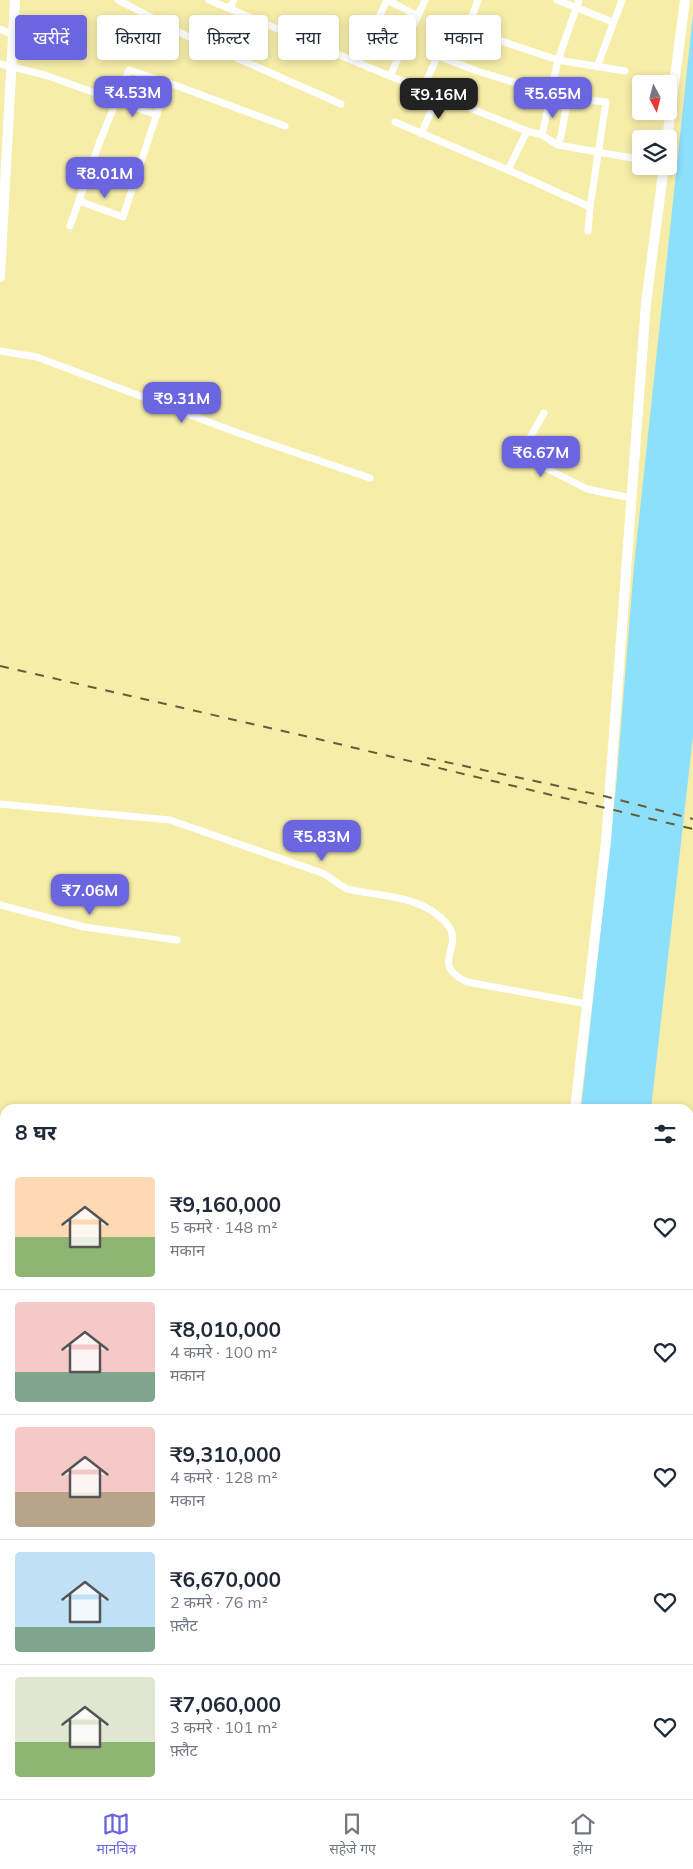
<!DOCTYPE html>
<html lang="hi">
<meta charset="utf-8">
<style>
:root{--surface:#fff;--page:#f6f6f7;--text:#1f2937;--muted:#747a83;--line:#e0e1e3;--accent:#6b66df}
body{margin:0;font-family:Mulish,"Noto Sans Devanagari",sans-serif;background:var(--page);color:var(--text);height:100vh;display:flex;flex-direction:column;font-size:19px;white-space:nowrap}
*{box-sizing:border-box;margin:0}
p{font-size:16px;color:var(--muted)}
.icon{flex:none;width:28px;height:28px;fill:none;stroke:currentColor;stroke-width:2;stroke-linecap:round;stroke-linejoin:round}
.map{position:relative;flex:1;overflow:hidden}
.side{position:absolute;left:0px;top:1104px;width:694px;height:696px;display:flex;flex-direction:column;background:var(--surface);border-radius:15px 15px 0 0;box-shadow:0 2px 8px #0003}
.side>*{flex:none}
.guide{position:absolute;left:15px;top:15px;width:664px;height:45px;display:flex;gap:10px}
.needle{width:32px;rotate:173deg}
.buttons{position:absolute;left:632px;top:75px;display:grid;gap:10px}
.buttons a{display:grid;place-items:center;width:45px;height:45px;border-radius:5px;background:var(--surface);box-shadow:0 2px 8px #0003;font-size:25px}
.price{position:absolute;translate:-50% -42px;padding:0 11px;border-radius:10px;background:var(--accent);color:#fff;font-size:16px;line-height:32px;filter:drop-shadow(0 1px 2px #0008)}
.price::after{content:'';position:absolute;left:50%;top:30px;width:15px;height:11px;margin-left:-8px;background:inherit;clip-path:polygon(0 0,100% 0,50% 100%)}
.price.current{background:#222;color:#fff}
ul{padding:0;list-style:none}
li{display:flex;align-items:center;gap:15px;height:125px;padding:0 15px}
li+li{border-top:1px solid var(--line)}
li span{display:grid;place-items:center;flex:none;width:140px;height:100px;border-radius:5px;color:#555}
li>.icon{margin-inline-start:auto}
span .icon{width:60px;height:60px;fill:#fffc;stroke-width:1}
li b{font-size:21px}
h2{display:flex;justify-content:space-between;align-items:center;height:60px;padding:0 15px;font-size:21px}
.chip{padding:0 18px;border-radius:5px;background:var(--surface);box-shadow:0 2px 8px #0003;font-size:18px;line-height:45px}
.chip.current{background:var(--accent);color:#fff}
.menu{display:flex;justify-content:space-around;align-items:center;height:70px;border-top:1px solid var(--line);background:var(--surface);font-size:14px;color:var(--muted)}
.menu a{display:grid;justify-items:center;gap:2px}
.menu .current{color:var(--accent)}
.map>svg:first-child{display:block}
.water{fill:#8de0fc}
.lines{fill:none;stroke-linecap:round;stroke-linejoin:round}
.street{stroke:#fff;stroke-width:7}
.secondary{stroke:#fff;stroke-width:10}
.primary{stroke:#fff;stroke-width:11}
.rail{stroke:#635e39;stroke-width:2;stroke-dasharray:9 9;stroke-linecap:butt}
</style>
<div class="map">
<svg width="693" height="1799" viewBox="0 0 693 1799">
<rect width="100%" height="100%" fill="#f6eda9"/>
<!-- water -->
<g class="water">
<polygon points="693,14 693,736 651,1109 581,1109 616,788 634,566"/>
<rect x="512" y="1795" width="71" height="4"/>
</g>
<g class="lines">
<!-- street -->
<g class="street">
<polyline points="118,0 187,36 341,104"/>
<polyline points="209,0 380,72 527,131 508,170 590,207"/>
<polyline points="387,0 418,16"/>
<polyline points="557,0 613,22"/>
<polyline points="230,8 234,0"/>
<polyline points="0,29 13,35"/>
<polyline points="467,30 478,0"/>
<polyline points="438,56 477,71 552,94 568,98 606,102 590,207 588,231"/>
<polyline points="358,63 387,0"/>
<polyline points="0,64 45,75 157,115"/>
<polyline points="597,67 622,0"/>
<polyline points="390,76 425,0"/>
<polyline points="422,90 449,32 459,27 558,60 625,71"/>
<polyline points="395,122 508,170"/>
<polyline points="527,131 542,135 558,145 632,158"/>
<polyline points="421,134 438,96"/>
<polyline points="542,135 558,60 579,0"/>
<polyline points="558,145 561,136 568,98"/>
<polyline points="79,201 123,217 167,83"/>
<polyline points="70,226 100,141 129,70 172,84 285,126"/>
<polyline points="0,351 37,357 238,433 370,478"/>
<polyline points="544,413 520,455 587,489 631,498"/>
<path d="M0,804L170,820L322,873C331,877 339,886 348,889C381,897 423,895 447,924C466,946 428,964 467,982L587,1004"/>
<polyline points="0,905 84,927 177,940"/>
<polyline points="0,1260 5,1261"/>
<polyline points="5,1297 2,1322 5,1326"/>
<polyline points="0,1348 5,1348"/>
<polyline points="464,1799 465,1795"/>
<polyline points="504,1799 505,1795"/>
</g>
<!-- secondary -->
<g class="secondary">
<polyline points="667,139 685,0"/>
<polyline points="0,277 15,0"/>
<polyline points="575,1109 606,841 646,303 664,166"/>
<polyline points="689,1539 693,1534"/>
<polyline points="689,1627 693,1628"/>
<polyline points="625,1795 625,1799"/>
</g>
<!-- primary -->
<g class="primary">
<polyline points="0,1563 5,1563"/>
<polyline points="689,1660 693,1663"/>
<polyline points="689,1673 693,1676"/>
</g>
<!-- rail -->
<g class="rail">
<polyline points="0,666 322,740 693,829"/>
<polyline points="427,758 600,795 693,819"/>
</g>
</g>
</svg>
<div class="buttons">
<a><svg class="needle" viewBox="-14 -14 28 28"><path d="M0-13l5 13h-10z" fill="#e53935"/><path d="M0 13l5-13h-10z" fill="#747a83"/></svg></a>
<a><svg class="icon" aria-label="layers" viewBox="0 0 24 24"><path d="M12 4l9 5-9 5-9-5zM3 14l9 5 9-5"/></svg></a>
</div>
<b class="price" style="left:133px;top:118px">₹4.53M</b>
<b class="price" style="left:553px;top:119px">₹5.65M</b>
<b class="price current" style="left:439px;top:120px">₹9.16M</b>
<b class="price" style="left:105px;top:199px">₹8.01M</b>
<b class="price" style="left:182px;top:424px">₹9.31M</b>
<b class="price" style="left:541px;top:478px">₹6.67M</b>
<b class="price" style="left:322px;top:862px">₹5.83M</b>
<b class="price" style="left:90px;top:916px">₹7.06M</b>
<div class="guide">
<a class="chip current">खरीदें</a>
<a class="chip">किराया</a>
<a class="chip">फ़िल्टर</a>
<a class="chip">नया</a>
<a class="chip">फ़्लैट</a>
<a class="chip">मकान</a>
</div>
<section class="side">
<h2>8 घर<svg class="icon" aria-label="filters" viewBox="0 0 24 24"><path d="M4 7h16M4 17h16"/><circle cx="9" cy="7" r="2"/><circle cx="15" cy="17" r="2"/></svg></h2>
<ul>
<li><span style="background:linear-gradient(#ffd9b3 60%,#8fb573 0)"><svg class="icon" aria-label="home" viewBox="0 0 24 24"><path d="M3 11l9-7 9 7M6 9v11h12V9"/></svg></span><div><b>₹9,160,000</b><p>5 कमरे · 148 m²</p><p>मकान</p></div><svg class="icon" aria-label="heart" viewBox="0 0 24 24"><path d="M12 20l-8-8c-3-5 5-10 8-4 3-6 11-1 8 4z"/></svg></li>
<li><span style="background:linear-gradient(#f6c9c9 70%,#7fa58c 0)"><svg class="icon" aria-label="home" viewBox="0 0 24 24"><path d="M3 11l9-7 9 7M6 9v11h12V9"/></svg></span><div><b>₹8,010,000</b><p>4 कमरे · 100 m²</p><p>मकान</p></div><svg class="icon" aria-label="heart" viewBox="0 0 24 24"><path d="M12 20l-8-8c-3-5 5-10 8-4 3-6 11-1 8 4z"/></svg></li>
<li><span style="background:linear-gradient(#f6c9c9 65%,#b9a48a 0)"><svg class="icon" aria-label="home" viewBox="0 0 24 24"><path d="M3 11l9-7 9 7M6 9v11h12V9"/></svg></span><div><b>₹9,310,000</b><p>4 कमरे · 128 m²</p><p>मकान</p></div><svg class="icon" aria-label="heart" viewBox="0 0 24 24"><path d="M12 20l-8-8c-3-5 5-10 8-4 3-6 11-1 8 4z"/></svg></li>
<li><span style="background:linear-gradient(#bfe0f5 75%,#7fa58c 0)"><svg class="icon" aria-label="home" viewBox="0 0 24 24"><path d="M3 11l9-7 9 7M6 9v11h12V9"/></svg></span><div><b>₹6,670,000</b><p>2 कमरे · 76 m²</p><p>फ़्लैट</p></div><svg class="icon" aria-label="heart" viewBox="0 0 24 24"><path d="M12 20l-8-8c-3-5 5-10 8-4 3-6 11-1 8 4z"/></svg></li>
<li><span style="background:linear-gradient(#dfe7d0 65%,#8fb573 0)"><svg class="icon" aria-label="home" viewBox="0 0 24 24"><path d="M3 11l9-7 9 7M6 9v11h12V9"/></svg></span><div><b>₹7,060,000</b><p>3 कमरे · 101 m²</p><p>फ़्लैट</p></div><svg class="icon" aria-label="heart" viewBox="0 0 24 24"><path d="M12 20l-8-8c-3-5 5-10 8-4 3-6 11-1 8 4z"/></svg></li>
</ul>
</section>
</div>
<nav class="menu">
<a class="current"><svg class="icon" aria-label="map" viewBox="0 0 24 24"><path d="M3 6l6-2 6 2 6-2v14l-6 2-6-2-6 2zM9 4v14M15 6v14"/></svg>मानचित्र</a>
<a><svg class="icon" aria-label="saved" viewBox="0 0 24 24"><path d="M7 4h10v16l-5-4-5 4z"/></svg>सहेजे गए</a>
<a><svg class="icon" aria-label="home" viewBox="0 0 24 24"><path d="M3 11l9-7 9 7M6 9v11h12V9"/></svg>होम</a>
</nav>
